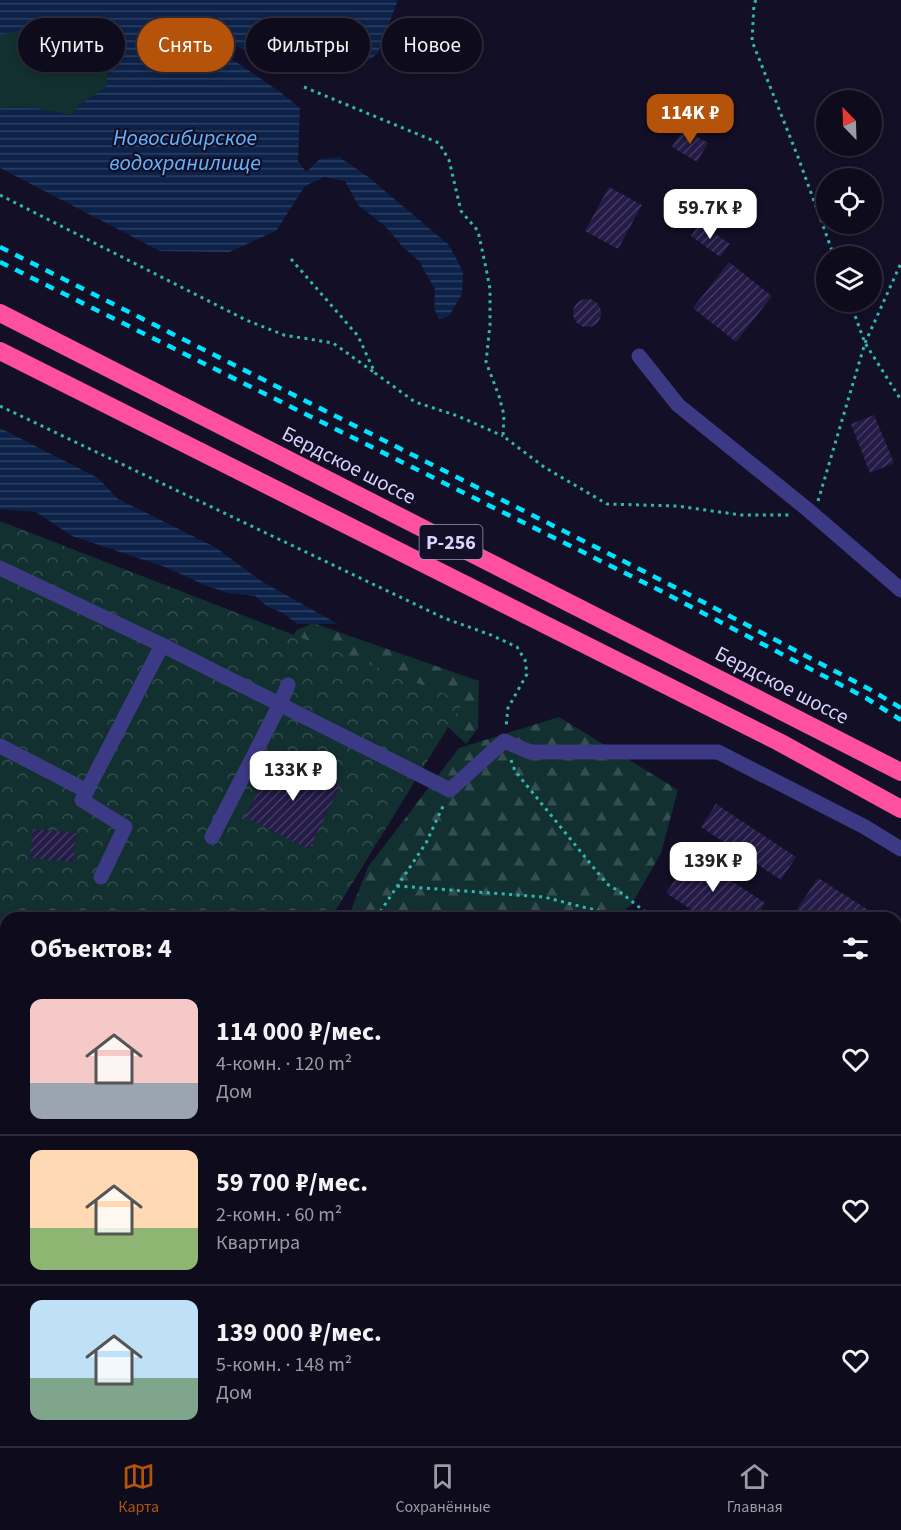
<!DOCTYPE html>
<html lang="ru">
<meta charset="utf-8">
<style>
:root{--surface:#0e0b1c;--page:#171425;--text:#f1f3f6;--muted:#9b9ba3;--line:#2e2b3b;--accent:#b45309}
body{margin:0;font-family:"Source Sans 3",sans-serif;background:var(--page);color:var(--text);height:100vh;display:flex;flex-direction:column;font-size:22px;white-space:nowrap}
*{box-sizing:border-box;margin:0}
p{font-size:20px;color:var(--muted)}
.icon{flex:none;width:33px;height:33px;fill:none;stroke:currentColor;stroke-width:2;stroke-linecap:round;stroke-linejoin:round}
.map{position:relative;flex:1;overflow:hidden}
.side{position:absolute;left:0px;top:912px;width:902px;height:534px;display:flex;flex-direction:column;background:var(--surface);border-radius:18px 18px 0 0;box-shadow:0 3px 9px #0003,0 0 0 2px var(--line)}
.side>*{flex:none}
.hud{position:absolute;left:18px;top:18px;width:600px;height:54px;display:flex;gap:12px}
.needle{width:39px;rotate:337deg}
.buttons{position:absolute;left:816px;top:90px;display:grid;gap:12px}
.buttons a{display:grid;place-items:center;width:66px;height:66px;border-radius:50%;background:var(--surface);box-shadow:0 3px 9px #0003,0 0 0 2px var(--line);font-size:30px}
.price{position:absolute;translate:-50% -51px;padding:0 14px;border-radius:12px;background:#fff;color:#222;font-size:20px;line-height:39px;filter:drop-shadow(0 2px 3px #0008)}
.price::after{content:'';position:absolute;left:50%;top:36px;width:18px;height:14px;margin-left:-9px;background:inherit;clip-path:polygon(0 0,100% 0,50% 100%)}
.price.current{background:var(--accent);color:#fff}
ul{padding:0;list-style:none}
li{display:flex;align-items:center;gap:18px;height:150px;padding:0 30px}
li+li{border-top:2px solid var(--line)}
li span{display:grid;place-items:center;flex:none;width:168px;height:120px;border-radius:12px;color:#555}
li>.icon{margin-inline-start:auto}
span .icon{width:72px;height:72px;fill:#fffc;stroke-width:1}
li b{font-size:26px}
h2{display:flex;justify-content:space-between;align-items:center;height:72px;padding:0 30px;font-size:26px}
.chip{padding:0 21px;border-radius:27px;background:var(--surface);box-shadow:0 3px 9px #0003,0 0 0 2px var(--line);font-size:21px;line-height:54px}
.chip.current{background:var(--accent);color:#fff}
.tab-bar{display:flex;justify-content:space-around;align-items:center;height:84px;border-top:2px solid var(--line);background:var(--surface);font-size:16px;color:var(--muted)}
.tab-bar a{display:grid;justify-items:center;gap:3px}
.tab-bar .current{color:var(--accent)}
.map>svg:first-child{display:block}
.grass{fill:#12302f}
.forest{fill:url(#forest-firs)}
.park{fill:url(#park-crowns)}
.water{fill:url(#water-rules)}
.building{fill:url(#building-hatch)}
.lines{fill:none;stroke-linecap:round;stroke-linejoin:round}
.path{stroke:#2fb8b0;stroke-width:3;stroke-dasharray:3 4.5;stroke-linecap:butt}
.minor{stroke:#3d3a85;stroke-width:15}
.highway{stroke:#ff4fa3;stroke-width:18}
.rail{stroke:#00e5ff;stroke-width:4.5;stroke-dasharray:9 8;stroke-linecap:butt}
.labels{text-anchor:middle;stroke-width:4.5;stroke-linejoin:round;paint-order:stroke}
.shield{fill:#130f26;stroke:#9e99be;stroke-width:1.5}
.shield-label{font-size:20px;font-weight:bold;fill:#d9d4ff}
.street-label{font-size:21px;fill:#d9d4ff;stroke:#130f26}
.water-label{font-size:22px;font-style:italic;fill:#62b6ff;stroke:#130f26}
</style>
<div class="map">
<svg width="901" height="1446" viewBox="0 0 901 1446">
<defs>
<pattern id="forest-firs" width="22" height="20" patternUnits="userSpaceOnUse" patternTransform="scale(1.5)"><rect width="22" height="20" fill="#12302f"/><path d="M5 1l3.5 6h-7zM16 11l3.5 6h-7z" fill="#344d4e"/></pattern>
<pattern id="park-crowns" width="20" height="18" patternUnits="userSpaceOnUse" patternTransform="scale(1.5)"><rect width="20" height="18" fill="#12302f"/><path d="M2 6a3 3 0 1 1 6 0M12 15a3 3 0 1 1 6 0" fill="none" stroke="#344d4e"/></pattern>
<pattern id="water-rules" width="6" height="5" patternUnits="userSpaceOnUse" patternTransform="scale(1.5)"><rect width="6" height="5" fill="#0c2248"/><path d="M0 2.5h6" fill="none" stroke="#2f4163"/></pattern>
<pattern id="building-hatch" width="6" height="6" patternUnits="userSpaceOnUse" patternTransform="scale(1.5)"><rect width="6" height="6" fill="#241b47"/><path d="M-1 1l2-2M0 6l6-6M5 7l2-2" fill="none" stroke="#433b63"/></pattern>
</defs>
<rect width="100%" height="100%" fill="#130f26"/>
<!-- grass -->
<polygon class="grass" points="62,29 93,42 109,64 106,87 78,106 71,116 31,107 0,108 0,35 17,31 49,35"/>
<!-- forest -->
<g class="forest">
<polygon points="313,623 479,681 478,728 466,744 421,701 278,659 297,630"/>
<polygon points="559,717 678,790 661,853 632,904 616,918 348,918 368,867 459,748"/>
</g>
<!-- park -->
<polygon class="park" points="0,521 464,701 331,918 6,918 6,1162 0,1167"/>
<!-- water -->
<g class="water">
<polygon points="0,0 398,0 378,53 355,71 335,73 291,64 213,39 220,51 280,92 300,108 298,161 306,172 320,159 339,157 367,176 449,245 463,272 462,294 449,316 439,319 434,308 435,289 419,261 402,246 385,226 358,205 345,181 324,177 305,186 276,231 229,252 160,251 0,168 0,108 31,107 71,115 78,106 106,87 109,64 93,42 62,29 49,35 17,31 0,35"/>
<polygon points="0,428 98,478 118,499 215,547 261,581 338,624 297,624 283,613 268,607 255,596 228,593 207,586 165,567 72,536 36,512 0,509"/>
</g>
<!-- building -->
<g class="building">
<polygon points="683,129 708,143 697,162 672,147"/>
<polygon points="609,187 642,205 618,249 585,231"/>
<polygon points="700,223 730,244 720,257 691,236"/>
<polygon points="729,262 772,296 736,342 693,308"/>
<circle cx="587" cy="313" r="14"/>
<polygon points="874,415 894,463 870,473 851,424"/>
<polygon points="277,755 340,786 309,849 245,817"/>
<polygon points="716,804 796,857 781,880 701,827"/>
<polygon points="33,829 76,833 73,862 30,858"/>
<polygon points="692,855 765,903 756,918 704,918 666,893"/>
<polygon points="818,878 881,918 791,918"/>
</g>
<g class="lines">
<!-- path -->
<g class="path">
<polyline points="756,0 754,4 752,41 798,157 834,256"/>
<polyline points="304,87 439,143 449,160 461,211 478,231 486,268 490,289 490,325 486,362 499,396 504,415 503,436 544,467 607,504 677,506 741,515 792,515"/>
<polyline points="0,195 246,320 284,335 333,343 375,373"/>
<polyline points="291,259 358,336 375,373 415,402 458,416 503,436"/>
<polyline points="850,302 865,343 901,400"/>
<polyline points="0,406 444,618 491,635 517,647 525,660 527,674 508,708 506,727"/>
<polyline points="818,501 865,343 901,263"/>
<polyline points="511,760 515,771 607,884 620,892 653,918"/>
<polyline points="397,886 544,897 626,918"/>
<polyline points="376,918 426,843 444,804"/>
<polyline points="0,1048 6,1049"/>
<polyline points="0,1062 6,1055"/>
<polyline points="896,1075 901,1078"/>
<polyline points="0,1369 6,1382"/>
<polyline points="13,1440 14,1446"/>
</g>
<!-- minor -->
<g class="minor">
<polyline points="639,356 678,405 807,509 901,590"/>
<polyline points="0,568 162,645 450,790 504,741 530,752 718,752 865,827 901,849"/>
<polyline points="0,746 87,791"/>
<polyline points="212,837 280,704 288,685"/>
<polyline points="101,877 125,827 82,800 162,645"/>
<polyline points="896,1014 901,1018"/>
<polyline points="896,1164 901,1167"/>
<polyline points="896,1290 901,1293"/>
<polyline points="896,1399 901,1387"/>
<polyline points="630,1440 632,1446"/>
<polyline points="815,1440 829,1446"/>
<polyline points="120,1446 124,1440"/>
<polyline points="332,1446 336,1440"/>
<polyline points="750,1446 771,1440"/>
<polyline points="873,1446 875,1440"/>
</g>
<!-- highway -->
<g class="highway">
<polyline points="0,313 901,772"/>
<polyline points="0,351 779,742 901,809"/>
</g>
<!-- rail -->
<g class="rail">
<polyline points="0,247 661,580 871,690 901,708"/>
<polyline points="0,262 657,589 866,698 901,720"/>
</g>
</g>
<g class="labels">
<!-- shield labels -->
<rect class="shield" x="419.5" y="525" width="63" height="34" rx="4.5"/>
<g class="shield-label">
<text x="451" y="549">Р-256</text>
</g>
<!-- street labels -->
<g class="street-label">
<text transform="translate(349 465) rotate(27)" y="7">Бердское шоссе</text>
<text transform="translate(782 685) rotate(27)" y="7">Бердское шоссе</text>
</g>
<!-- water labels -->
<g class="water-label">
<text x="185" y="145">Новосибирское<tspan x="185" dy="25">водохранилище</tspan></text>
</g>
</g>
</svg>
<div class="buttons">
<a><svg class="needle" viewBox="-14 -14 28 28"><path d="M0-13l5 13h-10z" fill="#e53935"/><path d="M0 13l5-13h-10z" fill="#9b9ba3"/></svg></a>
<a><svg class="icon" aria-label="locate" viewBox="0 0 24 24"><circle cx="12" cy="12" r="6"/><path d="M12 2v4M12 18v4M2 12h4M18 12h4"/></svg></a>
<a><svg class="icon" aria-label="layers" viewBox="0 0 24 24"><path d="M12 4l9 5-9 5-9-5zM3 14l9 5 9-5"/></svg></a>
</div>
<b class="price current" style="left:690px;top:145px">114K ₽</b>
<b class="price" style="left:710px;top:240px">59.7K ₽</b>
<b class="price" style="left:293px;top:802px">133K ₽</b>
<b class="price" style="left:713px;top:893px">139K ₽</b>
<div class="hud">
<a class="chip">Купить</a>
<a class="chip current">Снять</a>
<a class="chip">Фильтры</a>
<a class="chip">Новое</a>
</div>
<section class="side">
<h2>Объектов: 4<svg class="icon" aria-label="filters" viewBox="0 0 24 24"><path d="M4 7h16M4 17h16"/><circle cx="9" cy="7" r="2"/><circle cx="15" cy="17" r="2"/></svg></h2>
<ul>
<li><span style="background:linear-gradient(#f6c9c9 70%,#9aa5b1 0)"><svg class="icon" aria-label="home" viewBox="0 0 24 24"><path d="M3 11l9-7 9 7M6 9v11h12V9"/></svg></span><div><b>114 000 ₽/мес.</b><p>4-комн. · 120 m²</p><p>Дом</p></div><svg class="icon" aria-label="heart" viewBox="0 0 24 24"><path d="M12 20l-8-8c-3-5 5-10 8-4 3-6 11-1 8 4z"/></svg></li>
<li><span style="background:linear-gradient(#ffd9b3 65%,#8fb573 0)"><svg class="icon" aria-label="home" viewBox="0 0 24 24"><path d="M3 11l9-7 9 7M6 9v11h12V9"/></svg></span><div><b>59 700 ₽/мес.</b><p>2-комн. · 60 m²</p><p>Квартира</p></div><svg class="icon" aria-label="heart" viewBox="0 0 24 24"><path d="M12 20l-8-8c-3-5 5-10 8-4 3-6 11-1 8 4z"/></svg></li>
<li><span style="background:linear-gradient(#bfe0f5 65%,#7fa58c 0)"><svg class="icon" aria-label="home" viewBox="0 0 24 24"><path d="M3 11l9-7 9 7M6 9v11h12V9"/></svg></span><div><b>139 000 ₽/мес.</b><p>5-комн. · 148 m²</p><p>Дом</p></div><svg class="icon" aria-label="heart" viewBox="0 0 24 24"><path d="M12 20l-8-8c-3-5 5-10 8-4 3-6 11-1 8 4z"/></svg></li>
</ul>
</section>
</div>
<nav class="tab-bar">
<a class="current"><svg class="icon" aria-label="map" viewBox="0 0 24 24"><path d="M3 6l6-2 6 2 6-2v14l-6 2-6-2-6 2zM9 4v14M15 6v14"/></svg>Карта</a>
<a><svg class="icon" aria-label="saved" viewBox="0 0 24 24"><path d="M7 4h10v16l-5-4-5 4z"/></svg>Сохранённые</a>
<a><svg class="icon" aria-label="home" viewBox="0 0 24 24"><path d="M3 11l9-7 9 7M6 9v11h12V9"/></svg>Главная</a>
</nav>
